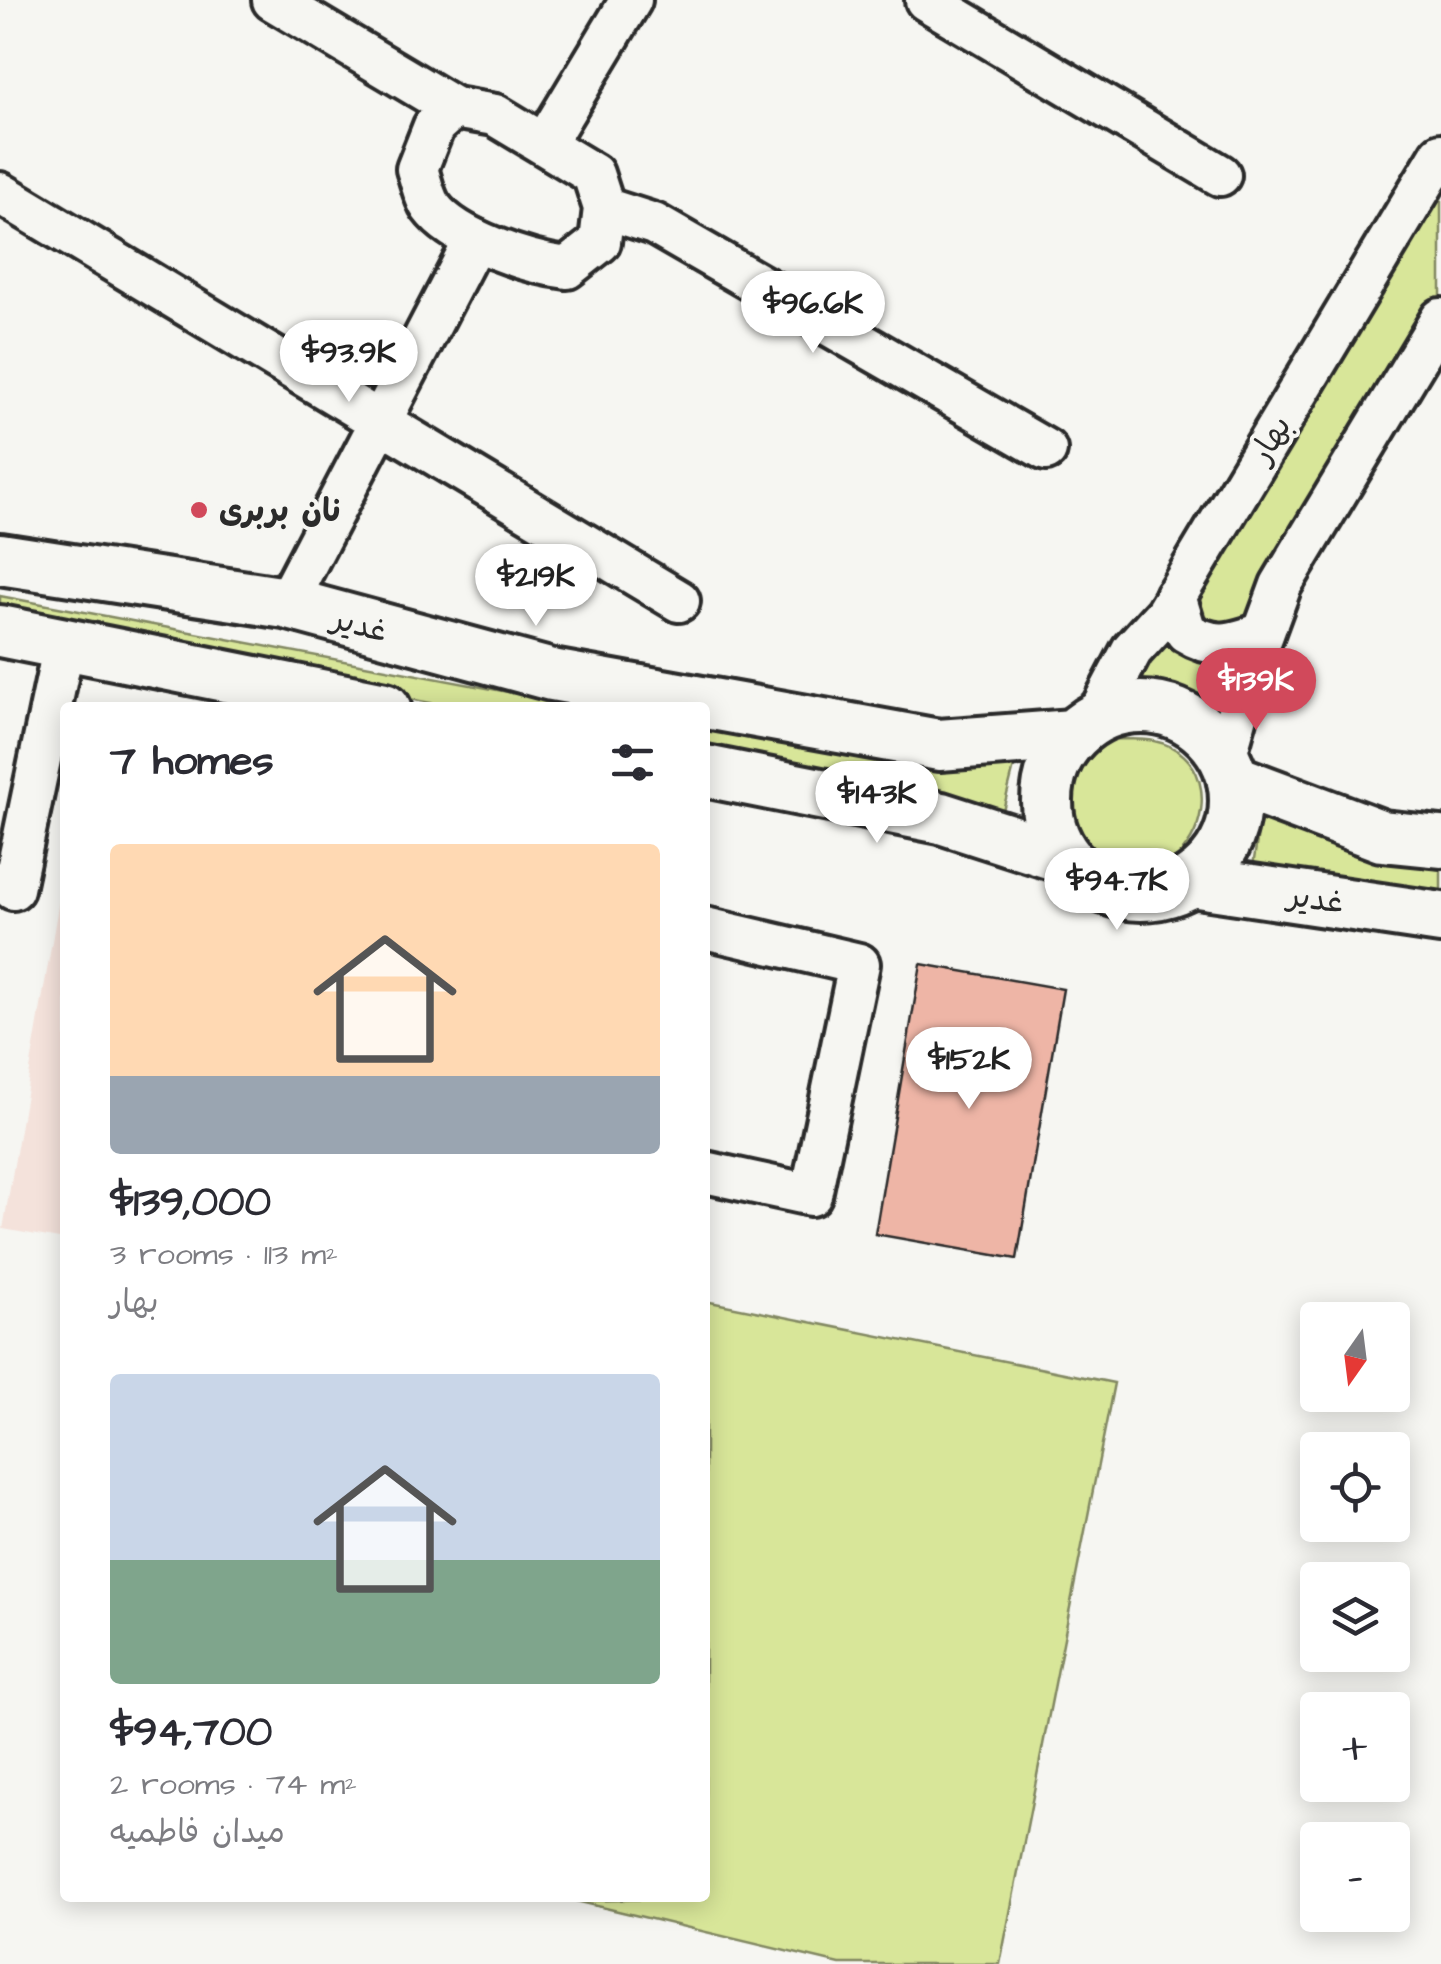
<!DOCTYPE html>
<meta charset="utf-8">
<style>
:root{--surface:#fff;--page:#f7f7f7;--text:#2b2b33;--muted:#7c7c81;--accent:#d1495b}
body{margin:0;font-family:"Architects Daughter","Playpen Sans Arabic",sans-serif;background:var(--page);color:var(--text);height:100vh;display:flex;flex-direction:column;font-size:38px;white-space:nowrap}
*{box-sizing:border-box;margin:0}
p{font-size:32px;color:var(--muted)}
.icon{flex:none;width:55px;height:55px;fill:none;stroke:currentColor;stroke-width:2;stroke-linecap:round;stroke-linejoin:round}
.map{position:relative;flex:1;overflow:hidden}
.drawer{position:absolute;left:60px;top:702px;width:650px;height:1200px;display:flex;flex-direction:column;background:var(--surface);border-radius:10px;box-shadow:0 5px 25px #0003}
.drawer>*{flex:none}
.needle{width:65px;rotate:194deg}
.buttons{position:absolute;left:1300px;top:1302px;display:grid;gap:20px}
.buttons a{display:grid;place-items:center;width:110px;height:110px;border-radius:10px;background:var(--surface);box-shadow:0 5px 25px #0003;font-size:50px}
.price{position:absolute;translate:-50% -85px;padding:0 22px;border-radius:35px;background:#fff;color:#222;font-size:32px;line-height:65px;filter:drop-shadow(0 2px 5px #0008)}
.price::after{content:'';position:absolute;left:50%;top:60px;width:30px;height:22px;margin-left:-15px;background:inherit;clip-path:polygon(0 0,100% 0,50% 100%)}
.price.on{background:var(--accent);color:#fff}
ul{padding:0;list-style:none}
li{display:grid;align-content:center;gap:20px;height:530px;padding:0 50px}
li span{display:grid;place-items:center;height:310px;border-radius:10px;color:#555}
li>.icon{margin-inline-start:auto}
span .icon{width:180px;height:180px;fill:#fffc;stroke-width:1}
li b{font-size:42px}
h2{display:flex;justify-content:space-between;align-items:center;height:120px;padding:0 50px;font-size:42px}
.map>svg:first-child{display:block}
.built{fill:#f4e2db}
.green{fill:#d8e699;stroke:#828862;stroke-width:2.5}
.building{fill:#eeb5a6;stroke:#2b2b2b;stroke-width:2.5}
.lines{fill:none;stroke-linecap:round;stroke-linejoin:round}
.minor-casing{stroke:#2b2b2b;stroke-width:48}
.major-casing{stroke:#2b2b2b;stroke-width:58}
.minor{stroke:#f6f6f2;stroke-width:40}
.major{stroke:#f6f6f2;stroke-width:50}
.poi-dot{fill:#d1495b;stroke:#f6f6f2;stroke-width:4}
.labels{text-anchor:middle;stroke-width:8;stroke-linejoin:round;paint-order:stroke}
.street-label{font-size:32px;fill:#2b2b2b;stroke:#f6f6f2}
.poi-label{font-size:32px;font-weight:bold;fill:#2b2b2b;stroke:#f6f6f2;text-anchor:start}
</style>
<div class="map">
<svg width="1441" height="1964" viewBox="0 0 1441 1964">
<rect width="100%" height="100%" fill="#f6f6f2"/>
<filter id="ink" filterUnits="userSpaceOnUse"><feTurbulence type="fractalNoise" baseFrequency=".01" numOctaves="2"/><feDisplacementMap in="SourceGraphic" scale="20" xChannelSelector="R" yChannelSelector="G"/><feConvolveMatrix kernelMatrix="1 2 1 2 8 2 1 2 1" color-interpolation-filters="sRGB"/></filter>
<g filter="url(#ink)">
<!-- built -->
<polygon class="built" points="65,865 65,1240 3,1229"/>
<!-- green -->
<g class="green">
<polygon points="1441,167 1441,295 1301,534 1256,622 1205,633 1184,596"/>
<polygon points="0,596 587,707 452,707 0,622"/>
<polygon points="1174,611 1250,647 1223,736 1164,696 1112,702"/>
<polygon points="705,728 1017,755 1001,818 705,754"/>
<path d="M1115,739C1128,740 1142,738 1154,741C1256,762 1179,951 1070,833C1066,779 1064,764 1115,739Z"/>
<polygon points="1262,807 1384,858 1441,870 1441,899 1252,873"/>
<polygon points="705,1301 1114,1383 1000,1964 840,1964 576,1901 705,1898"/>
</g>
<!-- building -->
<polygon class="building" points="921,964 1063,989 1017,1259 875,1234"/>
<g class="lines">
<defs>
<g id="minor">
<polyline points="273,0 454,108"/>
<polyline points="926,0 1220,175"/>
<path d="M454,108L495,115L593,174L604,208L600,242L567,268C529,263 455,240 431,207C424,197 421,180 417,169L434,126Z"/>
<polyline points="545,143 631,0"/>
<polyline points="0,193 679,601"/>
<polyline points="604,208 654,224 1046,450"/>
<path d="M1175,596L1186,632C1215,650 1232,644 1263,633"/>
<polyline points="286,603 475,240"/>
<polyline points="1095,720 1132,650 1165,614 1441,154"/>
<polyline points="1225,758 1249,672 1281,585 1441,319"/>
<polyline points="13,889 64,644"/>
<polyline points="705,928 859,964 811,1195 705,1172"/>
</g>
<g id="major">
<polyline points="0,559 286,603 552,675 939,745 1073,735"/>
<polyline points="0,631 385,708"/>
<circle cx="1141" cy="801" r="94"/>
<polyline points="705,771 941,818 1065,858"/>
<polyline points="1233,780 1382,836 1441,842"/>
<polyline points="1191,881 1441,918"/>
</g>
</defs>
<!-- minor casing -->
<use href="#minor" class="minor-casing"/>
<!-- major casing -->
<use href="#major" class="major-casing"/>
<!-- minor -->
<use href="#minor" class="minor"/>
<!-- major -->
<use href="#major" class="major"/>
</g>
</g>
<!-- markers -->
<circle class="poi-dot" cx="199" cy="510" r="10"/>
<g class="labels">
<!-- street labels -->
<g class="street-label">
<text transform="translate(1270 439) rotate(-59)" y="11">بهار</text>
<text transform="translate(360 624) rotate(15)" y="11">غدیر</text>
<text transform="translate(1316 898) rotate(8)" y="11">غدیر</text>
</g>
<!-- poi labels -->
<g class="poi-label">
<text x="219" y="521">نان بربری</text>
</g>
</g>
</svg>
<div class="buttons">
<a><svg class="needle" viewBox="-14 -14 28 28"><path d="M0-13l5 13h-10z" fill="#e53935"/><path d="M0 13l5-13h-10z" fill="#7c7c81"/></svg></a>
<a><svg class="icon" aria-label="locate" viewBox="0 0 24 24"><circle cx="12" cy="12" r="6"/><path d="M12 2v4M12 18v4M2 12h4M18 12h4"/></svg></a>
<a><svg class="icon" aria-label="layers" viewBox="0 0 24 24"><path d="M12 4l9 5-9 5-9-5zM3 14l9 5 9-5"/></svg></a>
<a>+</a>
<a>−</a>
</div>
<b class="price" style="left:813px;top:356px">$96.6K</b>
<b class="price" style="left:349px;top:405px">$93.9K</b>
<b class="price" style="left:536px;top:629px">$219K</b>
<b class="price on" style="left:1256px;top:733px">$139K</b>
<b class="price" style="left:877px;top:846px">$143K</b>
<b class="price" style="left:1117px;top:933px">$94.7K</b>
<b class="price" style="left:969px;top:1112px">$152K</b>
<section class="drawer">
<h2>7 homes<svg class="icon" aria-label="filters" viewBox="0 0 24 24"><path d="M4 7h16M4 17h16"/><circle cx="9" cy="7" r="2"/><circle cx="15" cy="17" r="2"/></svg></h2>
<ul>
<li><span style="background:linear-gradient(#ffd9b3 75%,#9aa5b1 0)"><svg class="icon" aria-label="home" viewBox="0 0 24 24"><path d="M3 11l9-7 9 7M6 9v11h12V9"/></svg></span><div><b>$139,000</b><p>3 rooms · 113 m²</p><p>بهار</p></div></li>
<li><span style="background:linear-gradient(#c9d6e8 60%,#7fa58c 0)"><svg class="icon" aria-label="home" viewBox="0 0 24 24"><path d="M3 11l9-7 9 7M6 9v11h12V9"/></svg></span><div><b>$94,700</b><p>2 rooms · 74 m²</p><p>میدان فاطمیه</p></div></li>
</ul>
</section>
</div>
